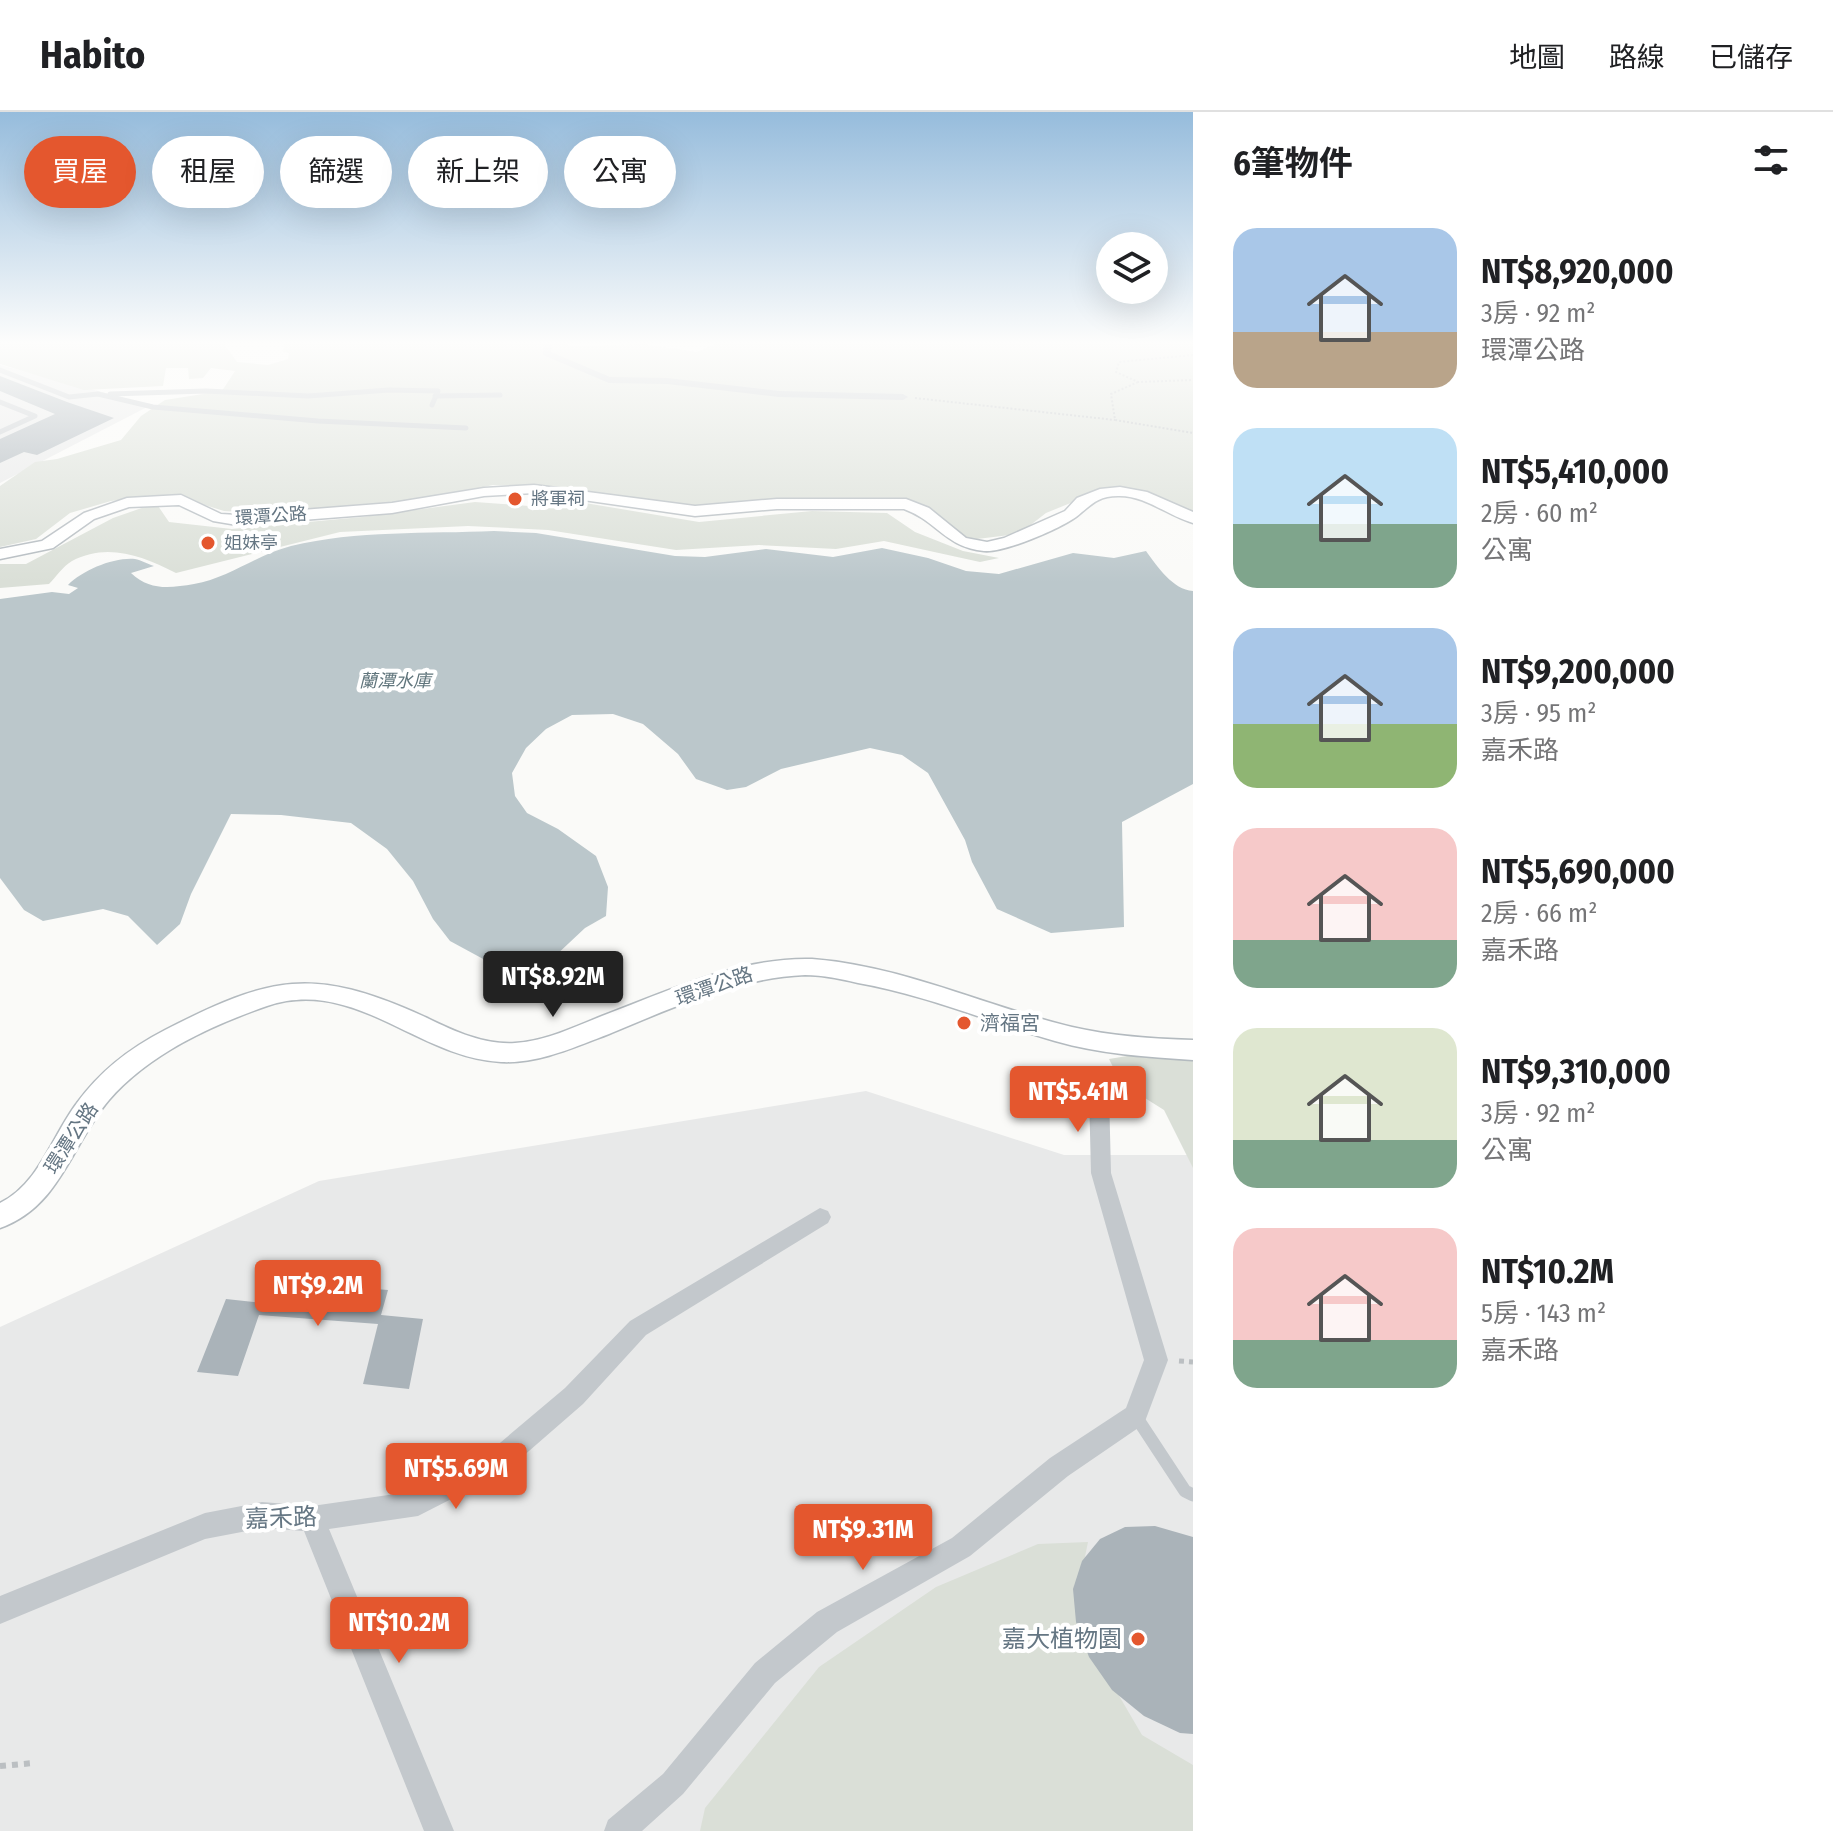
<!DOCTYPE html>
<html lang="zh-TW">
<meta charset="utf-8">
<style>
:root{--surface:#fff;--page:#f2f2f2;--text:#202124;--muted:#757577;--line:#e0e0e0;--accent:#e4572e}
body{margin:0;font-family:"Fira Sans Condensed","Noto Sans TC",sans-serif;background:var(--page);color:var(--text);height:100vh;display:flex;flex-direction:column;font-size:30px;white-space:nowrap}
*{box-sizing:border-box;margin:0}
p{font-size:26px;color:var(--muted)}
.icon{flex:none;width:44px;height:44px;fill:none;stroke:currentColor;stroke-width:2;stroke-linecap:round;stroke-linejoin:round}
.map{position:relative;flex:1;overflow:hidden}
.panel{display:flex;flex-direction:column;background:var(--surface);width:640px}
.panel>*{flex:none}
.banner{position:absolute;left:24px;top:24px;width:760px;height:72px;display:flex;gap:16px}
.controls{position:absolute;left:1096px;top:120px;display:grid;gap:16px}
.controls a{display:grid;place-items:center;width:72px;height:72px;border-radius:50%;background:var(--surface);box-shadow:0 8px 32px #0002;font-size:40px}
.price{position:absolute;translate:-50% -68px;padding:0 18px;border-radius:8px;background:var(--accent);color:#fff;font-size:26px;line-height:52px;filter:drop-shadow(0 2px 4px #0008)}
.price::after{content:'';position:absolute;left:50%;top:48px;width:24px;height:18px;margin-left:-12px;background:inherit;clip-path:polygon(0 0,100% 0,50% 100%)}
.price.on{background:#222;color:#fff}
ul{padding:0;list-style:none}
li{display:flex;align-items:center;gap:24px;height:200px;padding:0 40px}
li span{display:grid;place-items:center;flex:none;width:224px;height:160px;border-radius:24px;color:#555}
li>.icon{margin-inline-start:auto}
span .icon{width:96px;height:96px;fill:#fffc;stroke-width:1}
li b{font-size:34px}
h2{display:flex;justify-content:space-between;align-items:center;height:96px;padding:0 40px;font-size:34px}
.pill{padding:0 28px;border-radius:36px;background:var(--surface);box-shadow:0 8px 32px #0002;font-size:28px;line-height:72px}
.pill.on{background:var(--accent);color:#fff}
header{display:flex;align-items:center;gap:48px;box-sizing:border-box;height:112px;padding:0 40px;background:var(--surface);border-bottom:2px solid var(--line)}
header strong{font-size:38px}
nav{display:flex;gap:44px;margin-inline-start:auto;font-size:28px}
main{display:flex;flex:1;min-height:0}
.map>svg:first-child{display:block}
.built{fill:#e8e9e9}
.green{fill:#dadfd7}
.water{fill:#bbc7cb}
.building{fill:#aab3b9}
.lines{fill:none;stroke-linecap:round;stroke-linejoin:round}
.secondary-casing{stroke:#b3babf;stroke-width:3}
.path-far2{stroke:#bbbfc2;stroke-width:2;stroke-dasharray:2 2;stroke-linecap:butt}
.path-far1{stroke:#bbbfc2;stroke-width:5;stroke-dasharray:5 5;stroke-linecap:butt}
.path{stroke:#bbbfc2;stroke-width:6;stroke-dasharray:6 6;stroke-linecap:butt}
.lane-far1{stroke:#c3c8cc;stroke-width:5}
.lane{stroke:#c3c8cc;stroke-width:13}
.street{fill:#c3c8cc;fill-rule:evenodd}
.secondary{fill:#fff;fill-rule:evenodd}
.poi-dot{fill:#e4572e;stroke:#fff;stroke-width:3}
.labels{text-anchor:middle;stroke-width:8;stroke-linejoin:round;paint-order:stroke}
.far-poi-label{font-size:18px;fill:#657683;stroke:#fff;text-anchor:start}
.far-street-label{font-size:18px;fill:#657683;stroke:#fff}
.far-water-label{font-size:18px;font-style:italic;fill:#60757c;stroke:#fff}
.street-label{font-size:20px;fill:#657683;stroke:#fff}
.poi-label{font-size:20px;fill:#657683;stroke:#fff;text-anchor:start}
.near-street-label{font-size:24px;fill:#657683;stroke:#fff}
.near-poi-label{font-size:24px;fill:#657683;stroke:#fff;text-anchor:end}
</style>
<header>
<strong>Habito</strong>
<nav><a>地圖</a><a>路線</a><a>已儲存</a></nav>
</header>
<main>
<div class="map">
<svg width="1193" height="1719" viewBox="0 0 1193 1719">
<rect width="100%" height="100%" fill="#fafaf8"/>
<!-- built -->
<g class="built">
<polygon points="0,253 151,293 0,371"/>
<polygon points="866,979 1064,1043 1193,1043 1193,1719 0,1719 0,1215 319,1069"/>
</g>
<!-- green -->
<g class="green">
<polygon points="0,230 223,230 237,250 268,253 288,247 289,241 283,240 285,230 563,230 571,234 645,232 697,240 719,230 1193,230 1193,403 1136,384 1106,383 1073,390 1046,401 1019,422 977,427 957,425 921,394 894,387 760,388 693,397 530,374 493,373 400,392 263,401 224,399 179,385 152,384 111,389 70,401 36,427 0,435 0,374 35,350 57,347 121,328 141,304 165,288 222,279 235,259 211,256 203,266 189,267 188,256 166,256 163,274 84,278 0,252"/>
<path d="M555,386L699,410L812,399L887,401L915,420L963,439L999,446L980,450L884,429L836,437L759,433L676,438L548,418L468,414L340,420L176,461C143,444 107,430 72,449C63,454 56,465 49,472L0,476V452H26L113,406L156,391L169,410L232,417L362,405L475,390L529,394Z"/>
<polygon points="1139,942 1193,949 1193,1056 1164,998 1121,971 1109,947"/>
<polygon points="1088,1430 1080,1469 1097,1546 1142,1623 1193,1653 1193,1719 700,1719 705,1696 819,1555 936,1475 1038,1432"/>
</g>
<!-- water -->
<path class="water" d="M494,419L536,421L675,444L705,445L766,437L833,445L882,436L928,446L966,459L999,462L1073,441L1114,446L1146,439C1157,454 1173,478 1193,479V672L1122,710L1124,815L1051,821L997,797L972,750L965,728L928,661L902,643L870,636L781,657L746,675L727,678L696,667L678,642L643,612L613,602L572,603L546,617L526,636L512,661L515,684L527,701L558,717L596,744L608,775L606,804L585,816L537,861H509L450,829L433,807L413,769L387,737L351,711L281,703L231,702L191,782L180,812L157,833L128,804L103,797L43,809L24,798L0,766V487L52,480L69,482L78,476L68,473C83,458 114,445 135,447C141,448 148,452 154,454L131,461C150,479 170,476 194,472C229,466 256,443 291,434C357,418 427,422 494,419Z"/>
<!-- building -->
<g class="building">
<polygon points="0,264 67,290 114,306 37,343 24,340 0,351 0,327 55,302 0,279"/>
<polygon points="270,1169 388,1178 381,1203 423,1207 409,1277 363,1272 378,1212 259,1203 238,1264 197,1260 226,1187 262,1191"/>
<polygon points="1155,1414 1193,1425 1193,1622 1180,1621 1144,1604 1112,1578 1089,1545 1076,1510 1073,1477 1082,1449 1100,1427 1125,1415"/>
</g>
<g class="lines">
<defs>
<g id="secondary">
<path d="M534,373L695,394L777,387H906L929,396L966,426L987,430L1004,426L1065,399L1077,386L1100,377L1120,375L1147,380L1193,400V411C1168,404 1145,383 1118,384C1097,384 1090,394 1076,405C1059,417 1004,441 984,439C945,435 937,409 904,397H777L695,404L534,381L484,384L392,401L237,413L213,409L179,393L129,395L94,407L53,436L0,447V437L42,429L84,401L127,386L181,383L221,402L237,403L392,391L484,376Z"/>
<path d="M812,847C903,854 984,894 1072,915C1111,924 1152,927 1193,928V948C1147,945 1100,942 1055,929C989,910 926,883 858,871C841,867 823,863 805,863C736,866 672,896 609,922C575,935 538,952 501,950C418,946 354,864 267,894C210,914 149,942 109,988C71,1033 60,1095 0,1116V1091C39,1072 52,1024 77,991C100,959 130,936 165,918C271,864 312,854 423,904C452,918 482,933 515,931C546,929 574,915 602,904C668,879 739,845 812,847Z"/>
</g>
</defs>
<!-- secondary casing -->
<use href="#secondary" class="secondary-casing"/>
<!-- path-far2 -->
<g class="path-far2">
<polyline points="1193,243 1119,250 1116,260 1138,270 1193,268"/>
<polyline points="1138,270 1111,282 1115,308 1193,321"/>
<polyline points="915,286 1115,308"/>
</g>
<!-- path-far1 -->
<g class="path-far1">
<polyline points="1052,992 1055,963"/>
<polyline points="1179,1249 1193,1250"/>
</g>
<!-- path -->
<polyline class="path" points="0,1654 34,1651"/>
<!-- lane-far1 -->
<g class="lane-far1">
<polyline points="0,258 69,285 98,282 153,295 318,309 466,316"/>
<polyline points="110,282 206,279 308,284 389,278 438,279 432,293"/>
<polyline points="435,284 500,283"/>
<polyline points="0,290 35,304 0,320"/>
</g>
<!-- lane -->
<polyline class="lane" points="1137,1306 1185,1379 1193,1383"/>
<!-- street -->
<g class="street">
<polygon points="543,230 552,230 551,240 610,265 667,266 779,279 903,282 908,285 903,288 779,285 667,272 609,271 543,243"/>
<polygon points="1099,973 1106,976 1109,981 1111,1061 1168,1248 1144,1312 1068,1364 970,1444 837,1520 775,1571 683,1682 642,1719 604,1719 608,1708 663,1662 755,1551 817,1500 952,1426 1050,1346 1126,1296 1144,1248 1091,1061 1089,981 1092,976"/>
<polygon points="820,1096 828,1099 831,1105 828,1111 646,1223 583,1292 506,1359 418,1404 329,1417 454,1719 424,1719 304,1419 262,1416 205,1427 0,1512 0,1484 205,1401 262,1390 312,1394 416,1379 488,1341 565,1276 630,1209"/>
</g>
<!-- secondary -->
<use href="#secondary" class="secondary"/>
</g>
<!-- sky -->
<linearGradient id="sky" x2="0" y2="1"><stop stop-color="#96bcdc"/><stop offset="0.49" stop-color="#fdfdfc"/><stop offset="1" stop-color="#fdfdfc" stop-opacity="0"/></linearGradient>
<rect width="1193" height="471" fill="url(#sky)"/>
<!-- markers -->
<g class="poi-dot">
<circle cx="515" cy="387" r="8"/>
<circle cx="208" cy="431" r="8"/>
<circle cx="964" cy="911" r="8"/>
<circle cx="1138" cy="1527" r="8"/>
</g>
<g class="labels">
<!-- far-poi labels -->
<g class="far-poi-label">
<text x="531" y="393">將軍祠</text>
<text x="224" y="437">姐妹亭</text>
</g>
<!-- far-street labels -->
<g class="far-street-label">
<text transform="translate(271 404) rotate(-4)" y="6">環潭公路</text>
</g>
<!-- far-water labels -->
<g class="far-water-label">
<text x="395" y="575">蘭潭水庫</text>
</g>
<!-- street labels -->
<g class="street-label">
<text transform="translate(714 874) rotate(-19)" y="7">環潭公路</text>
<text transform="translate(71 1026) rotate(-57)" y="7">環潭公路</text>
</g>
<!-- poi labels -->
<g class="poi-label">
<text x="980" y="918">濟福宮</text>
</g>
<!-- near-street labels -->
<g class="near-street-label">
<text transform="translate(281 1406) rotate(-2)" y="8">嘉禾路</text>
</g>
<!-- near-poi labels -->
<g class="near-poi-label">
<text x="1122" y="1535">嘉大植物園</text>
</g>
</g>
</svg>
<div class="controls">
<a><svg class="icon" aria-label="layers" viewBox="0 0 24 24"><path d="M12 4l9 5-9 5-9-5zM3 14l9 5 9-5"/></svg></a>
</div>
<b class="price on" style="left:553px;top:907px">NT$8.92M</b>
<b class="price" style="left:1078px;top:1022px">NT$5.41M</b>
<b class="price" style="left:318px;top:1216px">NT$9.2M</b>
<b class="price" style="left:456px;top:1399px">NT$5.69M</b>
<b class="price" style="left:863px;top:1460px">NT$9.31M</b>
<b class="price" style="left:399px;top:1553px">NT$10.2M</b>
<div class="banner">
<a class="pill on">買屋</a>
<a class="pill">租屋</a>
<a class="pill">篩選</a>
<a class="pill">新上架</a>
<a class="pill">公寓</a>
</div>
</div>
<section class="panel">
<h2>6筆物件<svg class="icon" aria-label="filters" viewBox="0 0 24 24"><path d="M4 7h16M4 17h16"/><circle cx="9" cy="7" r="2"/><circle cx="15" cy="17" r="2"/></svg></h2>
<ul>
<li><span style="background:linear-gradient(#a9c7e8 65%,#b9a48a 0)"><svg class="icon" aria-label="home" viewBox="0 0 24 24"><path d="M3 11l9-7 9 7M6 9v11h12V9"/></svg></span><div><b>NT$8,920,000</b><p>3房 · 92 m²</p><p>環潭公路</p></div></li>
<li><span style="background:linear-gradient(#bfe0f5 60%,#7fa58c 0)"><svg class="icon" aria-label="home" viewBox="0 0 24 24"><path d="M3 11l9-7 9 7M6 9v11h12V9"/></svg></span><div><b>NT$5,410,000</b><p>2房 · 60 m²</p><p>公寓</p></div></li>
<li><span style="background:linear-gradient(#a9c7e8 60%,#8fb573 0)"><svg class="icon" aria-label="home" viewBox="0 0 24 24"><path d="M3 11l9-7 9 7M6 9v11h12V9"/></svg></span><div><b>NT$9,200,000</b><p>3房 · 95 m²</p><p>嘉禾路</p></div></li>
<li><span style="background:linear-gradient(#f6c9c9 70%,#7fa58c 0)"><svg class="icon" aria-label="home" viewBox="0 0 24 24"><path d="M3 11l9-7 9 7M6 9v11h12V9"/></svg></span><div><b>NT$5,690,000</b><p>2房 · 66 m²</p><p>嘉禾路</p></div></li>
<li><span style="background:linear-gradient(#dfe7d0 70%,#7fa58c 0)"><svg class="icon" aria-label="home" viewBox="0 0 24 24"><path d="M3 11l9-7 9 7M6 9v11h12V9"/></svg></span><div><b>NT$9,310,000</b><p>3房 · 92 m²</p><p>公寓</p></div></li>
<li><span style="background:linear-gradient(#f6c9c9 70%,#7fa58c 0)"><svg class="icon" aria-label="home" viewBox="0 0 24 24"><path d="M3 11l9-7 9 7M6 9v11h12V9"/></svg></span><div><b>NT$10.2M</b><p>5房 · 143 m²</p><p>嘉禾路</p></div></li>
</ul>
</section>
</main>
